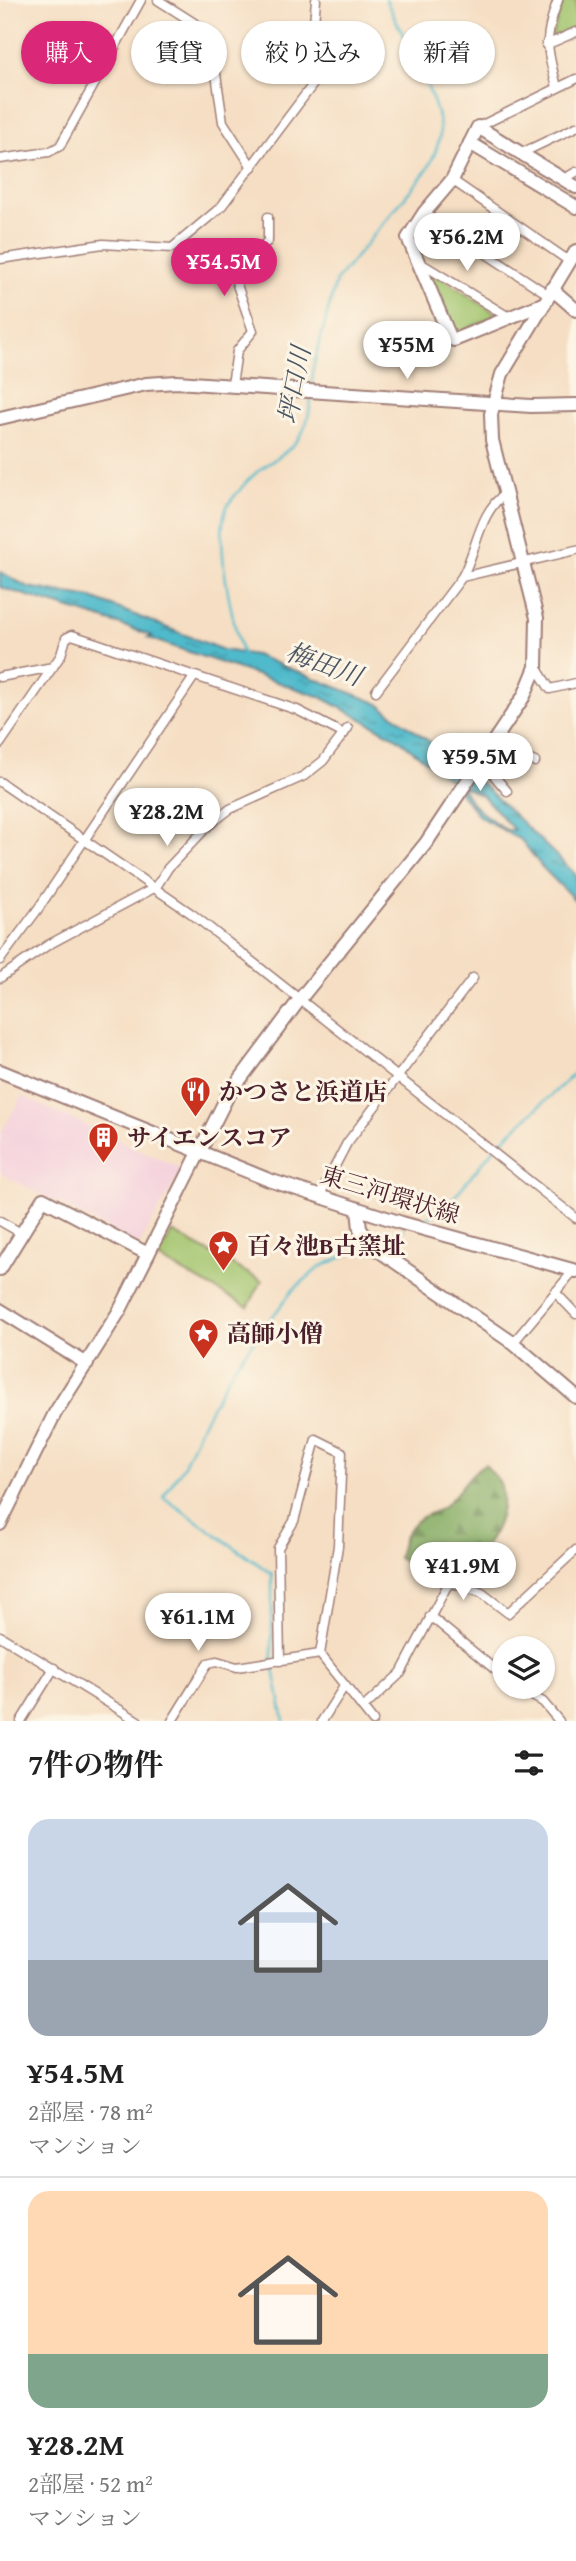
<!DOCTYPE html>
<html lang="ja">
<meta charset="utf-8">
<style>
:root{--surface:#fff;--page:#f6f6f6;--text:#222;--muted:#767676;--line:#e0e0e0;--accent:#db2777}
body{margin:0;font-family:"Gentium Book Plus","Noto Serif JP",serif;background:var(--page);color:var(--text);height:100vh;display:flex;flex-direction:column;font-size:26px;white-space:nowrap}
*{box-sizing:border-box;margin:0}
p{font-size:23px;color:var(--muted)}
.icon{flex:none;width:38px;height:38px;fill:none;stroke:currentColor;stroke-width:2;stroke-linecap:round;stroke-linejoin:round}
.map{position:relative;height:1721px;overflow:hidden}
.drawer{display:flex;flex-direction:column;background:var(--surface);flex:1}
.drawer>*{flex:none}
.hud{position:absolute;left:21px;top:21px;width:536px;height:63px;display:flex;gap:14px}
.fabs{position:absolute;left:492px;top:1636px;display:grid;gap:14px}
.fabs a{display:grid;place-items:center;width:63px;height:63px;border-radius:50%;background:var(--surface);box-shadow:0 2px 5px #0004;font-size:35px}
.price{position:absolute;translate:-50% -60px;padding:0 16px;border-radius:24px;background:#fff;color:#222;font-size:23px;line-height:46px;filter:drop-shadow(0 2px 4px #0008)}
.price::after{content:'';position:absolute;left:50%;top:42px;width:21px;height:16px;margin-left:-10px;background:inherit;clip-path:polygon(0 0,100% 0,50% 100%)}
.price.selected{background:var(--accent);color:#fff}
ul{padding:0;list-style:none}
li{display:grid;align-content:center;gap:14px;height:371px;padding:0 28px}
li+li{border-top:2px solid var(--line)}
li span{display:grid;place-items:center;height:217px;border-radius:21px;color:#555}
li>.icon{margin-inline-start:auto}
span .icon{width:126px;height:126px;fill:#fffc;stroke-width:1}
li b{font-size:30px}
h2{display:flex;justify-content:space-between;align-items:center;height:84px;padding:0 28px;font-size:30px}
.tag{padding:0 24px;border-radius:32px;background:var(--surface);box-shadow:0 2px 5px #0004;font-size:24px;line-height:63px}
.tag.selected{background:var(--accent);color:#fff}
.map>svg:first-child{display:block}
.built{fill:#f4cfdc}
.green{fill:#a3c56e;stroke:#76724c;stroke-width:2}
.forest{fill:url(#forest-firs);stroke:#666446;stroke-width:2}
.water{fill:url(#water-ripples);stroke:#4c6c7b;stroke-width:2;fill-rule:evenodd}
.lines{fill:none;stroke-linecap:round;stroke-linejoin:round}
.stream{stroke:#4fbacb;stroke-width:2.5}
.street-casing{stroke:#a07e77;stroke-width:11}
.secondary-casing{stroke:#a07e77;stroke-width:16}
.primary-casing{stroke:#a07e77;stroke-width:16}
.street{stroke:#fff;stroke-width:8}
.secondary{stroke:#fff;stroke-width:12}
.primary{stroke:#fff;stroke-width:12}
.labels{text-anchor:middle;stroke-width:6;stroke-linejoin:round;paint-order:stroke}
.poi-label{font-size:24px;font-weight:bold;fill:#4a1f2b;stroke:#fcf5e5;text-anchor:start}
.street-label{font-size:24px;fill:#4a1f2b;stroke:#fcf5e5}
.water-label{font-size:26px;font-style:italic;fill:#4c5563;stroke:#fcf5e5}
</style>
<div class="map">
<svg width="576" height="1721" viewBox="0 0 576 1721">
<defs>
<pattern id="forest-firs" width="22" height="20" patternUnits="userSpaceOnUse" patternTransform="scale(1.75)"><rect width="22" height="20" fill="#82aa61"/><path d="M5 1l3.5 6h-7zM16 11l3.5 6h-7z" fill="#6c8a50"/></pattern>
<pattern id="water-ripples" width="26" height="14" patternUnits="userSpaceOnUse" patternTransform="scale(1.75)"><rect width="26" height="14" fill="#4fbacb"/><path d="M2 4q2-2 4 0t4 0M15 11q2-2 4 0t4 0" fill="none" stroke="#4497a5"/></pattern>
</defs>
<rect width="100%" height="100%" fill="#fcf5e5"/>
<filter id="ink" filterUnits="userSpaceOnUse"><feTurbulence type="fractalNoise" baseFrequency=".0143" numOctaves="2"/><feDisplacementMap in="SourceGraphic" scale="14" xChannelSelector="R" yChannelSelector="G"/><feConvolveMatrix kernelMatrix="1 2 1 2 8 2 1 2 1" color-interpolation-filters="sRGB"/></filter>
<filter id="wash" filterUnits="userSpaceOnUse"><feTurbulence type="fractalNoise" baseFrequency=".00686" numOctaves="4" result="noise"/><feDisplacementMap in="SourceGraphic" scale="28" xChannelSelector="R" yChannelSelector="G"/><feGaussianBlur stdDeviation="1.57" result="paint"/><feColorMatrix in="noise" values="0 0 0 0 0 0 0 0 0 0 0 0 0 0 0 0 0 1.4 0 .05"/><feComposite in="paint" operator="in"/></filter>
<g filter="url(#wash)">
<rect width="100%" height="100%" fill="#f5dec3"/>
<!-- built -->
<polygon class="built" points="22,1096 182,1169 139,1245 0,1173 0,1135"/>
<!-- green -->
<g class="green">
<polygon points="564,0 576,0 576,27 551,38"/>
<polygon points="423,266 498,315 454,335"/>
<polygon points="172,1232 262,1281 248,1307 158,1258"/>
</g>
<!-- forest -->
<path class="forest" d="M485,1464C490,1471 499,1479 501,1486C509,1521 484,1550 463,1573C438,1574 419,1572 398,1558C401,1543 404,1534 414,1523C421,1515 434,1514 443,1507C459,1494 468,1473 485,1464Z"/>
<!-- water -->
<path class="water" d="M0,572L28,587L92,598L223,650L255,655L377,703L468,770L576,875V901L542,867L522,841L479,816L450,780L397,738L321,697L148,638L152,636C102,617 51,604 0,587ZM461,785L483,796L514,830H506C486,816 471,808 461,785Z"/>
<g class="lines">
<!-- stream -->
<g class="stream">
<path d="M312,388L313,368L336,281L427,170C433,159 438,148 440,135C442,103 400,31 386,0"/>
<path d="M243,656C233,623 214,541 226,509C228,503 234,497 238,492C271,448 308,460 311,395"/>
<polyline points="420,1222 446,1207 497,1145 576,1072"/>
<polyline points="375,1242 404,1229"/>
<polyline points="284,1721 272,1659 272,1574 163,1497 184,1465 203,1422 233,1368 293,1290 320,1267 369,1245"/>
</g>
</g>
</g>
<g filter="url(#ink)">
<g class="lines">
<defs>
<g id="street">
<polyline points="158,0 210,33 223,122 252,167"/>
<polyline points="546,45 576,32"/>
<path d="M557,87C547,48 543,40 558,0"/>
<polyline points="478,127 576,79"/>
<polyline points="524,152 576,127"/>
<polyline points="0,159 49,152 60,146 141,0"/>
<polyline points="564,179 576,172"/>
<polyline points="452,180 569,261"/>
<polyline points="424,213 549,295"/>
<polyline points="0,259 103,244 172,248 221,207 329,63 330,51 314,23 316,0"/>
<polyline points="417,261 507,316"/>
<polyline points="232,385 237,351 253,331 235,279 244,261 268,241 268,217"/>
<path d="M462,577C477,550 479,511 506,493"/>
<polyline points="536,667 550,689 576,683"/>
<polyline points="0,677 53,667"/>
<polyline points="376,691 462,577 576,550"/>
<polyline points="0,744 61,655 66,638 72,635 297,710 344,734"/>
<polyline points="492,744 535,762"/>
<polyline points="481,760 507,791"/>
<polyline points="0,782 192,914 576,1218"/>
<polyline points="0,960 38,909 194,677"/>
<polyline points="0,978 48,945 156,887 168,868 208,826 230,809 304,776 323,761 348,728"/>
<polyline points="319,1197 347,1143 473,978"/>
<polyline points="0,1221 21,1233"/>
<polyline points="555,1292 576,1314"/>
<polyline points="513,1343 574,1270"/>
<polyline points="430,1616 504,1677"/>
<polyline points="0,1636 138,1721"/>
<polyline points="280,1661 278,1548 294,1521 316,1439 342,1452 338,1546 320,1654"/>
<polyline points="516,1687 543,1702 559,1721"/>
<polyline points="363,1708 401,1673 447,1586 453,1583 482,1593 508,1613 576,1550"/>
<polyline points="21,1721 54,1668"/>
<polyline points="172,1721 208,1663 217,1661 237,1667 320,1654 373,1721"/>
<polyline points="322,1721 345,1685"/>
</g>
<g id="secondary">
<polyline points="470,143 576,207"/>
<polyline points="552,289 576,310"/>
<polyline points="545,303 454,340 450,337 408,238 424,213 452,180 478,127 576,187"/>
<polyline points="0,418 146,384 177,382 531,406 576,405"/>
<polyline points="358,1209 360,1229 375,1248 513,1343 576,1397"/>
<polyline points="0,1269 43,1199 148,1254"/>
<polyline points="0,1310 87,1364"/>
<polyline points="0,1524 55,1413 120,1310 227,1097 300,999 426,843 524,696 536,667 537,618 492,440 491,414 502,374 576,251"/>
</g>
<polyline id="primary" points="0,1071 269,1180 402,1223 576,1271"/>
</defs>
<!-- street casing -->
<use href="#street" class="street-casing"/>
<!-- secondary casing -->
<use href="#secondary" class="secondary-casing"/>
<!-- primary casing -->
<use href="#primary" class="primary-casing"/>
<!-- street -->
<use href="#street" class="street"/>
<!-- secondary -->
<use href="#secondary" class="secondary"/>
<!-- primary -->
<use href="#primary" class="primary"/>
</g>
</g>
<!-- icons -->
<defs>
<symbol id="restaurant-pin" viewBox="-11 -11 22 30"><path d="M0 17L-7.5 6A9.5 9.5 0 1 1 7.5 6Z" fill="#c8321e" stroke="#fcf5e5"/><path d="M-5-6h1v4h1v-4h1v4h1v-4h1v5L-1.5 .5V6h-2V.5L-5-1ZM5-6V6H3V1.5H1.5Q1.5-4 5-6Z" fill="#fff"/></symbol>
<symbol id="building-pin" viewBox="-11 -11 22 30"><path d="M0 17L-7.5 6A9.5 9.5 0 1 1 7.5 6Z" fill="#c8321e" stroke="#fcf5e5"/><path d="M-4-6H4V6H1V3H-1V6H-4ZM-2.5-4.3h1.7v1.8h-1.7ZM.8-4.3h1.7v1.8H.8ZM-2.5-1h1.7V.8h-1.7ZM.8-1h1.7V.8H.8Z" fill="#fff"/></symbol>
<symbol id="sight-pin" viewBox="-11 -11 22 30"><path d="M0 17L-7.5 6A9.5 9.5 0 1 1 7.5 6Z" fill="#c8321e" stroke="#fcf5e5"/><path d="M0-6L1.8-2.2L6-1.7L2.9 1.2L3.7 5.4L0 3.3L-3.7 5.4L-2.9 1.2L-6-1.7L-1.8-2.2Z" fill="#fff"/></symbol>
</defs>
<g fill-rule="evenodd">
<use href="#restaurant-pin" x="178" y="1074" width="35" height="47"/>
<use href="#building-pin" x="86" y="1120" width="35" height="47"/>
<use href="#sight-pin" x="206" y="1228" width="35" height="47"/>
<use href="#sight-pin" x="186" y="1316" width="35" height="47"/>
</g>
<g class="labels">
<!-- poi labels -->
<g class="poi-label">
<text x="219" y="1100">かつさと浜道店</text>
<text x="127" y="1146">サイエンスコア</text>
<text x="247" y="1254">百々池B古窯址</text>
<text x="227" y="1342">高師小僧</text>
</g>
<!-- street labels -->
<g class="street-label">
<text transform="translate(390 1195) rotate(17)" y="8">東三河環状線</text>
</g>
<!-- water labels -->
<g class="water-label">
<text transform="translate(294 385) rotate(-79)" y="9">坪口川</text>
<text transform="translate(324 664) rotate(20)" y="9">梅田川</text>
</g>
</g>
</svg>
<div class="fabs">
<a><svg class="icon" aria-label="layers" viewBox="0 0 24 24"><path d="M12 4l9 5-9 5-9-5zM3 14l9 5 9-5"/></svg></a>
</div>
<b class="price" style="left:467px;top:273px">¥56.2M</b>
<b class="price selected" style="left:224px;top:298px">¥54.5M</b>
<b class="price" style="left:407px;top:381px">¥55M</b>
<b class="price" style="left:480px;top:793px">¥59.5M</b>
<b class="price" style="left:167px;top:848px">¥28.2M</b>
<b class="price" style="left:463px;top:1602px">¥41.9M</b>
<b class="price" style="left:198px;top:1653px">¥61.1M</b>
<div class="hud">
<a class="tag selected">購入</a>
<a class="tag">賃貸</a>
<a class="tag">絞り込み</a>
<a class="tag">新着</a>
</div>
</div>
<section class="drawer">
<h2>7件の物件<svg class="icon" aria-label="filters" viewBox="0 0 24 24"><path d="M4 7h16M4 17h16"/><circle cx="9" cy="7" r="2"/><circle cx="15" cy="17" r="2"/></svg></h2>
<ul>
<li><span style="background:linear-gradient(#c9d6e8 65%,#9aa5b1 0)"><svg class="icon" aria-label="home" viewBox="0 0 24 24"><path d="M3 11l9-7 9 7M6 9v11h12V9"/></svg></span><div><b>¥54.5M</b><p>2部屋 · 78 m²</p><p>マンション</p></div></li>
<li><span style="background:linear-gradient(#ffd9b3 75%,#7fa58c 0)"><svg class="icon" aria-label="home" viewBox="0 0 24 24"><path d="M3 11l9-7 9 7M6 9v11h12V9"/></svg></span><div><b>¥28.2M</b><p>2部屋 · 52 m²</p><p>マンション</p></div></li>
</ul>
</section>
